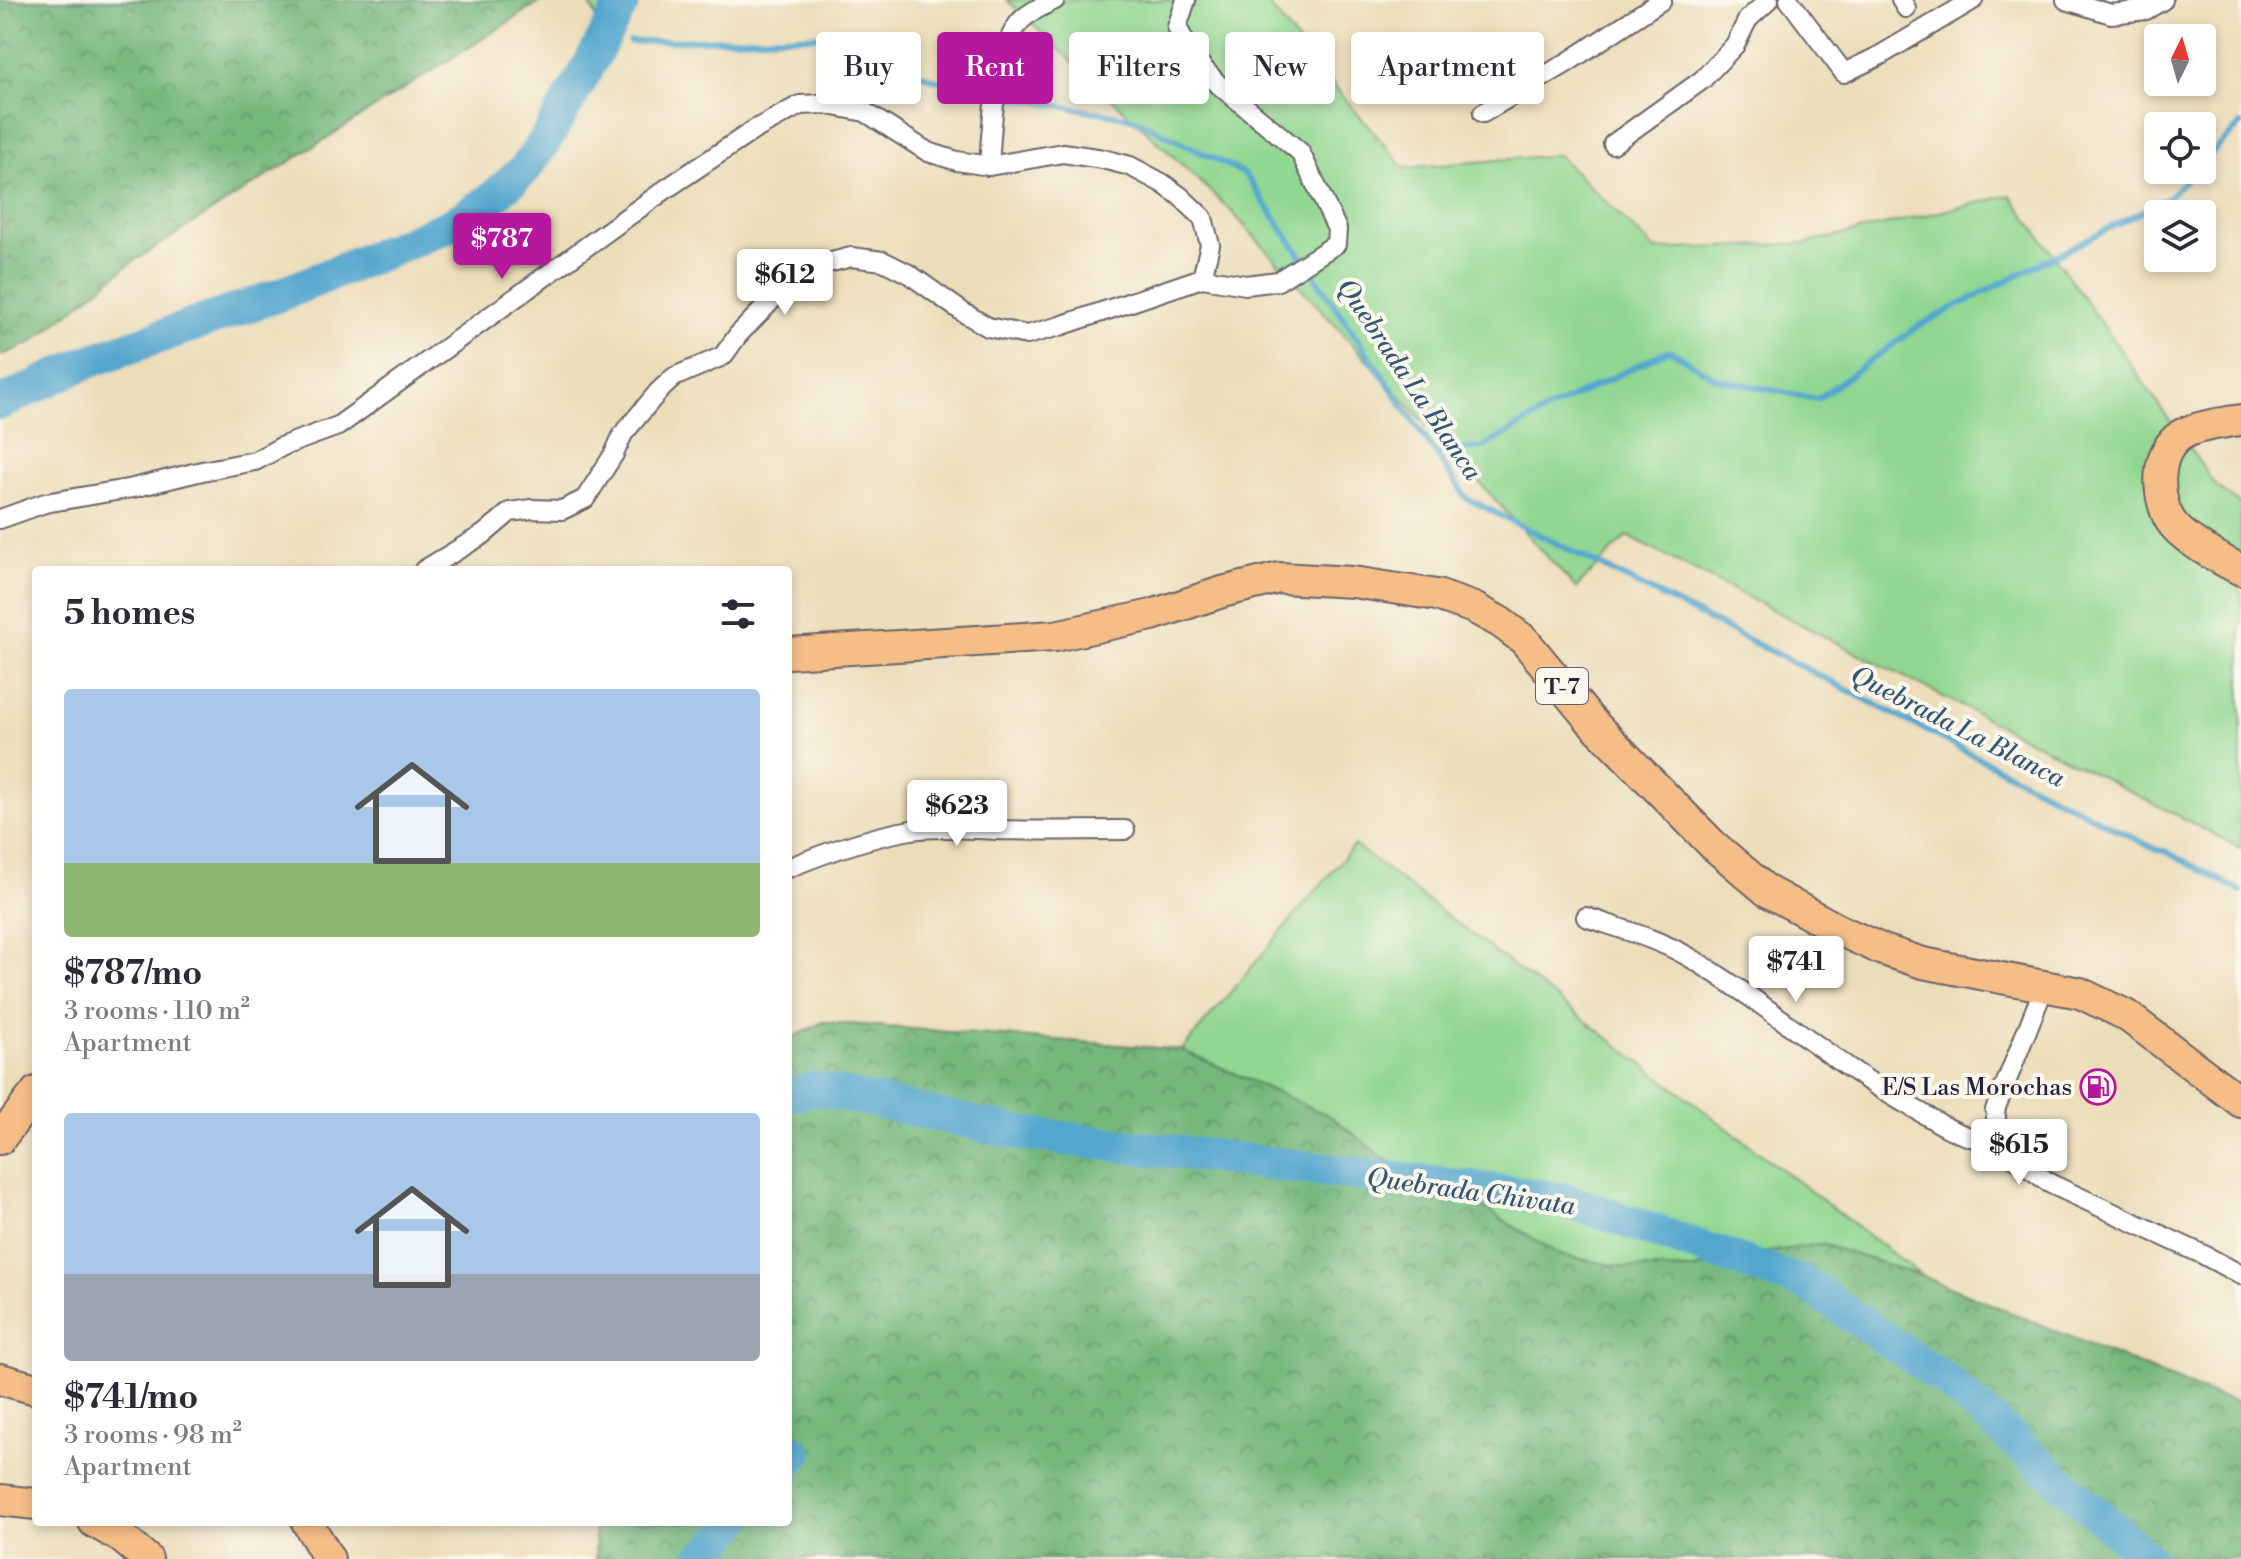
<!DOCTYPE html>
<meta charset="utf-8">
<style>
:root{--surface:#fff;--page:#f7f7f7;--text:#2b2b33;--muted:#7c7c81;--accent:#b5179e}
body{margin:0;font-family:"Libre Bodoni",serif;background:var(--page);color:var(--text);height:100vh;display:flex;flex-direction:column;font-size:30px;white-space:nowrap}
*{box-sizing:border-box;margin:0}
p{font-size:26px;color:var(--muted)}
.icon{flex:none;width:44px;height:44px;fill:none;stroke:currentColor;stroke-width:2;stroke-linecap:round;stroke-linejoin:round}
.map{position:relative;flex:1;overflow:hidden}
.details{position:absolute;left:32px;top:566px;width:760px;height:960px;display:flex;flex-direction:column;background:var(--surface);border-radius:8px;box-shadow:0 4px 12px #0003}
.details>*{flex:none}
.banner{position:absolute;left:816px;top:32px;width:760px;height:72px;display:flex;gap:16px}
.needle{width:52px;rotate:5deg}
.controls{position:absolute;left:2144px;top:24px;display:grid;gap:16px}
.controls a{display:grid;place-items:center;width:72px;height:72px;border-radius:8px;background:var(--surface);box-shadow:0 4px 12px #0003;font-size:40px}
.price{position:absolute;translate:-50% -68px;padding:0 18px;border-radius:8px;background:#fff;color:#222;font-size:26px;line-height:52px;filter:drop-shadow(0 2px 4px #0008)}
.price::after{content:'';position:absolute;left:50%;top:48px;width:24px;height:18px;margin-left:-12px;background:inherit;clip-path:polygon(0 0,100% 0,50% 100%)}
.price.current{background:var(--accent);color:#fff}
ul{padding:0;list-style:none}
li{display:grid;align-content:center;gap:16px;height:424px;padding:0 32px}
li span{display:grid;place-items:center;height:248px;border-radius:8px;color:#555}
li>.icon{margin-inline-start:auto}
span .icon{width:144px;height:144px;fill:#fffc;stroke-width:1}
li b{font-size:34px}
h2{display:flex;justify-content:space-between;align-items:center;height:96px;padding:0 32px;font-size:34px}
.chip{padding:0 28px;border-radius:8px;background:var(--surface);box-shadow:0 4px 12px #0003;font-size:28px;line-height:72px}
.chip.current{background:var(--accent);color:#fff}
.map>svg:first-child{display:block}
.grass{fill:#91d791;stroke:#5a7c66;stroke-width:2}
.forest{fill:url(#forest-crowns);stroke:#4b6d5b;stroke-width:2}
.lines{fill:none;stroke-linecap:round;stroke-linejoin:round}
.stream{stroke:#52a6ce;stroke-width:6}
.river{stroke:#52a6ce;stroke-width:34}
.street-casing{stroke:#696367;stroke-width:22}
.primary-casing{stroke:#696367;stroke-width:34}
.street{stroke:#fff;stroke-width:18}
.primary{stroke:#f6be87;stroke-width:30}
.labels{text-anchor:middle;stroke-width:8;stroke-linejoin:round;paint-order:stroke}
.shield{fill:#fbf7ec;stroke:#636270;stroke-width:2}
.shield-label{font-size:22px;font-weight:bold;fill:#22223b}
.poi-label{font-size:24px;fill:#22223b;stroke:#fbf7ec;text-anchor:end}
.water-label{font-size:26px;font-style:italic;fill:#355776;stroke:#fbf7ec}
</style>
<div class="map">
<svg width="2241" height="1559" viewBox="0 0 2241 1559">
<defs>
<pattern id="forest-crowns" width="20" height="18" patternUnits="userSpaceOnUse" patternTransform="scale(2)"><rect width="20" height="18" fill="#74b87b"/><path d="M2 6a3 3 0 1 1 6 0M12 15a3 3 0 1 1 6 0" fill="none" stroke="#5f9566"/></pattern>
</defs>
<rect width="100%" height="100%" fill="#fbf7ec"/>
<filter id="ink" filterUnits="userSpaceOnUse"><feTurbulence type="fractalNoise" baseFrequency=".0125" numOctaves="2"/><feDisplacementMap in="SourceGraphic" scale="16" xChannelSelector="R" yChannelSelector="G"/><feConvolveMatrix kernelMatrix="1 2 1 2 8 2 1 2 1" color-interpolation-filters="sRGB"/></filter>
<filter id="wash" filterUnits="userSpaceOnUse"><feTurbulence type="fractalNoise" baseFrequency=".006" numOctaves="4" result="noise"/><feDisplacementMap in="SourceGraphic" scale="32" xChannelSelector="R" yChannelSelector="G"/><feGaussianBlur stdDeviation="1.8" result="paint"/><feColorMatrix in="noise" values="0 0 0 0 0 0 0 0 0 0 0 0 0 0 0 0 0 1.4 0 .05"/><feComposite in="paint" operator="in"/></filter>
<g filter="url(#wash)">
<rect width="100%" height="100%" fill="#ecddb9"/>
<!-- grass -->
<g class="grass">
<polygon points="588,0 640,0 597,19"/>
<polygon points="1007,0 1265,0 1308,55 1404,168 1558,155 1655,250 1808,243 2011,195 2216,486 2241,505 2241,848 1627,536 1576,588 1229,209"/>
<polygon points="1354,845 1922,1276 2197,1389 2241,1403 2241,1559 596,1559 594,1522 788,1522 788,1040 823,1022 1182,1050"/>
</g>
<!-- forest -->
<g class="forest">
<polygon points="0,0 543,0 131,263 33,342 0,356"/>
<polygon points="823,1022 1182,1050 1332,1117 1385,1159 1446,1186 1563,1256 1625,1267 1691,1270 1755,1254 1822,1244 1922,1276 2197,1389 2241,1403 2241,1559 596,1559 594,1522 788,1522 788,1040"/>
</g>
<g class="lines">
<!-- stream -->
<g class="stream">
<polyline points="630,42 825,36 956,88 1132,118 1245,174 1466,498 1828,680 2157,850 2165,851 2241,891"/>
<polyline points="2202,163 2241,124"/>
<polyline points="1435,453 1484,447 1549,409 1669,350 1717,379 1817,399 1920,325 2168,198 2195,170"/>
</g>
<!-- river -->
<g class="river">
<polyline points="0,403 87,362 282,294 378,255 451,225 491,199 525,169 545,141 586,71 624,0"/>
<polyline points="788,1096 815,1088 1019,1133 1563,1199 1806,1284 1948,1382 2148,1559"/>
<polyline points="788,1448 795,1453 788,1461"/>
<polyline points="700,1559 711,1550 735,1522"/>
</g>
</g>
</g>
<g filter="url(#ink)">
<g class="lines">
<defs>
<g id="street">
<polyline points="1789,0 1844,73 1879,56 1973,0"/>
<polyline points="1901,0 1906,8"/>
<polyline points="2066,0 2111,14 2146,10 2163,0"/>
<polyline points="1483,113 1568,62 1662,0"/>
<polyline points="1613,144 1702,80 1735,45 1748,19 1769,0"/>
<path d="M989,166C992,124 994,58 1018,24C1026,13 1043,6 1055,0"/>
<polyline points="0,519 45,503 133,488 202,471 255,461 283,446 338,426 666,189 754,130 800,105 824,104 865,112 928,152 957,161 989,166 1063,153 1103,159 1130,166 1162,183 1180,196 1203,218 1210,245 1202,278"/>
<polyline points="424,570 484,534 510,512 532,509 562,510 585,499 614,454 623,434 658,392 674,377 723,356 738,335 775,297 824,264 851,257 883,261 909,274 964,313 988,327 1027,335 1060,326 1202,278 1246,285 1278,281 1336,244 1337,229 1300,152 1219,85 1193,57 1177,27 1186,0"/>
<path d="M788,868C827,852 868,837 911,830C940,826 967,829 996,830C1039,831 1082,830 1125,830"/>
<path d="M1586,917C1621,929 1658,939 1689,957C1767,1003 1834,1064 1913,1108C1933,1119 1952,1133 1974,1138C1981,1139 1990,1135 1998,1133"/>
<polyline points="2045,985 1995,1110 1998,1133 2005,1151 2051,1184 2204,1255 2241,1275"/>
</g>
<g id="primary">
<path d="M2241,420C2226,422 2193,427 2181,435C2155,452 2156,496 2170,520C2181,539 2222,560 2241,570"/>
<polyline points="788,653 1055,636 1152,615 1222,592 1279,578 1353,582 1437,595 1474,608 1500,622 1524,640 1591,721 1713,845 1767,891 1837,929 1883,950 1923,963 2080,993 2126,1015 2241,1102"/>
<polyline points="0,1139 36,1092"/>
<polyline points="0,1379 36,1389"/>
<polyline points="0,1500 36,1504"/>
<polyline points="94,1522 122,1538 147,1559"/>
<polyline points="307,1522 329,1559"/>
</g>
</defs>
<!-- street casing -->
<use href="#street" class="street-casing"/>
<!-- primary casing -->
<use href="#primary" class="primary-casing"/>
<!-- street -->
<use href="#street" class="street"/>
<!-- primary -->
<use href="#primary" class="primary"/>
</g>
</g>
<!-- icons -->
<defs>
<symbol id="fuel-ring" viewBox="-11 -11 22 22"><circle r="9.5" fill="#fbf7ec" stroke="#b5179e" stroke-width="1.5"/><path d="M-5.5-6h7V0h2V4h1.3V-2.5L3-4.5l.8-.8L6-3V5H2.5V1h-1V6h-7ZM-4.2-4.7v3.2H.2V-4.7Z" fill="#b5179e"/></symbol>
</defs>
<g fill-rule="evenodd">
<use href="#fuel-ring" x="2078" y="1067" width="40" height="40"/>
</g>
<g class="labels">
<!-- shield labels -->
<rect class="shield" x="1536" y="668" width="52" height="36" rx="6"/>
<g class="shield-label">
<text x="1562" y="694">T-7</text>
</g>
<!-- poi labels -->
<g class="poi-label">
<text x="2072" y="1095">E/S Las Morochas</text>
</g>
<!-- water labels -->
<g class="water-label">
<text transform="translate(1410 379) rotate(56)" y="9">Quebrada La Blanca</text>
<text transform="translate(1958 726) rotate(27)" y="9">Quebrada La Blanca</text>
<text transform="translate(1471 1191) rotate(8)" y="9">Quebrada Chivata</text>
</g>
</g>
</svg>
<div class="controls">
<a><svg class="needle" viewBox="-14 -14 28 28"><path d="M0-13l5 13h-10z" fill="#e53935"/><path d="M0 13l5-13h-10z" fill="#7c7c81"/></svg></a>
<a><svg class="icon" aria-label="locate" viewBox="0 0 24 24"><circle cx="12" cy="12" r="6"/><path d="M12 2v4M12 18v4M2 12h4M18 12h4"/></svg></a>
<a><svg class="icon" aria-label="layers" viewBox="0 0 24 24"><path d="M12 4l9 5-9 5-9-5zM3 14l9 5 9-5"/></svg></a>
</div>
<b class="price current" style="left:502px;top:281px">$787</b>
<b class="price" style="left:785px;top:317px">$612</b>
<b class="price" style="left:957px;top:848px">$623</b>
<b class="price" style="left:1796px;top:1004px">$741</b>
<b class="price" style="left:2019px;top:1187px">$615</b>
<div class="banner">
<a class="chip">Buy</a>
<a class="chip current">Rent</a>
<a class="chip">Filters</a>
<a class="chip">New</a>
<a class="chip">Apartment</a>
</div>
<section class="details">
<h2>5 homes<svg class="icon" aria-label="filters" viewBox="0 0 24 24"><path d="M4 7h16M4 17h16"/><circle cx="9" cy="7" r="2"/><circle cx="15" cy="17" r="2"/></svg></h2>
<ul>
<li><span style="background:linear-gradient(#a9c7e8 70%,#8fb573 0)"><svg class="icon" aria-label="home" viewBox="0 0 24 24"><path d="M3 11l9-7 9 7M6 9v11h12V9"/></svg></span><div><b>$787/mo</b><p>3 rooms · 110 m²</p><p>Apartment</p></div></li>
<li><span style="background:linear-gradient(#a9c7e8 65%,#9aa5b1 0)"><svg class="icon" aria-label="home" viewBox="0 0 24 24"><path d="M3 11l9-7 9 7M6 9v11h12V9"/></svg></span><div><b>$741/mo</b><p>3 rooms · 98 m²</p><p>Apartment</p></div></li>
</ul>
</section>
</div>
